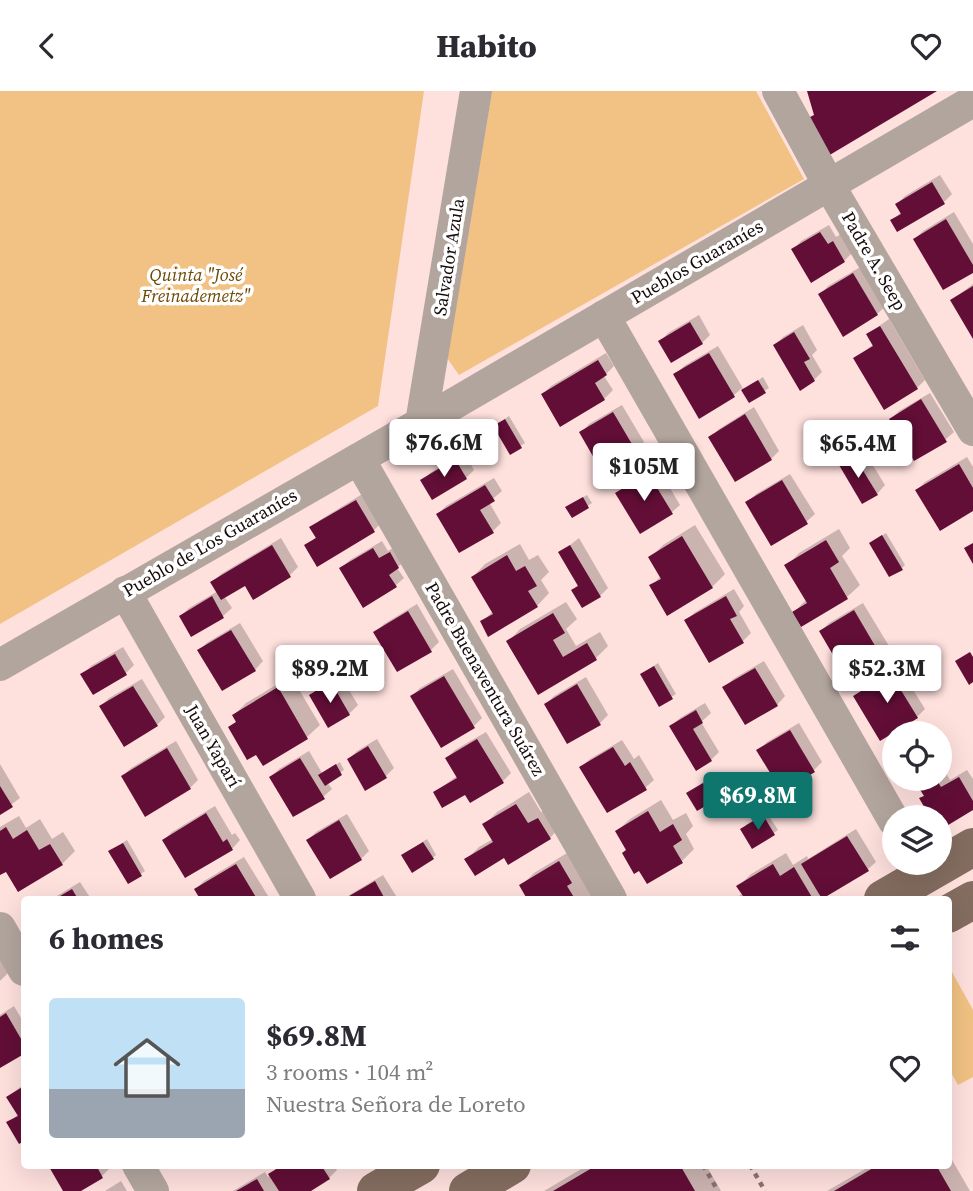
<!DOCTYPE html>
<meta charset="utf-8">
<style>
:root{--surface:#fff;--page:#f2f2f3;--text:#2b2b33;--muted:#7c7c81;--accent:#0f766e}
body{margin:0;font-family:"Source Serif 4",serif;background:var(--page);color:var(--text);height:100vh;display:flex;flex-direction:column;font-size:26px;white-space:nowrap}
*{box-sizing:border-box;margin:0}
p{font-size:23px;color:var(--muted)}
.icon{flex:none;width:38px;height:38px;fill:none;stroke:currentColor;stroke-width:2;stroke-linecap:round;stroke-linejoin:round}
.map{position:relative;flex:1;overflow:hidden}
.sheet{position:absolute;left:21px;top:805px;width:931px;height:273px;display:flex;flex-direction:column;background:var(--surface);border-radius:7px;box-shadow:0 7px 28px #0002}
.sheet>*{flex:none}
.buttons{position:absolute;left:882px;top:630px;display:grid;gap:14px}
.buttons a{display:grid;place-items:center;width:70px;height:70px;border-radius:50%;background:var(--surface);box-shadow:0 7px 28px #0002;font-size:35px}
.price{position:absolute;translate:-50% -60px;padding:0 16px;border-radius:7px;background:#fff;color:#222;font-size:23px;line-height:46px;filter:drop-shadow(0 2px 4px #0008)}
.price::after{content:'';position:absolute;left:50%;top:42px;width:21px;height:16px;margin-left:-10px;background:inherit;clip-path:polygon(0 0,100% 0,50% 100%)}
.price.selected{background:var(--accent);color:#fff}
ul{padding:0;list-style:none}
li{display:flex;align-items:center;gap:21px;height:175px;padding:0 28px}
li span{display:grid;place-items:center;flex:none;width:196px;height:140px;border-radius:7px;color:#555}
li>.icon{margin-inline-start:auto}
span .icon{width:84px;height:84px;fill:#fffc;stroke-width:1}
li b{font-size:30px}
h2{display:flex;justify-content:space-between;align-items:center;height:84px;padding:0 28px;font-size:30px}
header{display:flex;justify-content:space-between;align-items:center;height:91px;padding:0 28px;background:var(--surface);font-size:32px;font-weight:800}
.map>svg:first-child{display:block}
.green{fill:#f1c283}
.shadow{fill:#0003}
.building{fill:#620e36}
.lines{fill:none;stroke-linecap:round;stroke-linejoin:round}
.path{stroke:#887472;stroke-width:4.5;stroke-dasharray:5 5;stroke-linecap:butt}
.minor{stroke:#b2a59e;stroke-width:32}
.major{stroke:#846d60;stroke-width:38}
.labels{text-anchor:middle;stroke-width:7;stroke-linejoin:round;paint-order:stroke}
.street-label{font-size:18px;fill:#170b0a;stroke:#fff}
.park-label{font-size:18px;font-style:italic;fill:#6f4905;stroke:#fff}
</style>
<header><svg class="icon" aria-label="back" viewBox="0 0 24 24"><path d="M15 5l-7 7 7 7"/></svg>Habito<svg class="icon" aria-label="heart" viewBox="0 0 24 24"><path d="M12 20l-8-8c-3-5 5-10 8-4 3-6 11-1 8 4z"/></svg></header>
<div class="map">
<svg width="973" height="1100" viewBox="0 0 973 1100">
<rect width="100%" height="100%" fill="#fee0dd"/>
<!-- green -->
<g class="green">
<polygon points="0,0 424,0 378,315 0,533"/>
<polygon points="492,0 756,0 804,88 459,284 447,267"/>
<polygon points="952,881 973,919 973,986 958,994 949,978 948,883"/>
</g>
<!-- shadow -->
<g class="shadow">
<polygon points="940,84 952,103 944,111 892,130 902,120 897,113 905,105"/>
<polygon points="954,121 973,153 973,180 915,148 923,140"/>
<polygon points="829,134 836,146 841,143 852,162 844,170 793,159 801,150"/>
<polygon points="862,175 886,215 877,223 820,204 828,195"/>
<polygon points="973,193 973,244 952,209"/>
<polygon points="699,224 710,244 702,252 660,251 668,242"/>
<polygon points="889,228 925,289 917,297 855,267 874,253 868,243"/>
<polygon points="803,234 817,259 812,264 822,281 814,289 775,254 783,246"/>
<polygon points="718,255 744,299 763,286 769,297 749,310 742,297 734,304 700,325 675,284 684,275"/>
<polygon points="606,262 614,275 604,285 613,299 604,308 561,333 543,303 551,295"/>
<polygon points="930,302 954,341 945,349 891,328 899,320"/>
<polygon points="622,314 644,351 635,359 603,378 581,342 589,333"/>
<polygon points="754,316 779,360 771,368 711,346 719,338"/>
<polygon points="509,325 525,352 511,361 495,335"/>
<polygon points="863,358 885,394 877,403 841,374 849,366"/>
<polygon points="464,361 474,379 466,387 422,390 430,382"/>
<polygon points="967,366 973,376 973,418 917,399 925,391"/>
<polygon points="657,375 680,414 671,422 618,402 626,394"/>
<polygon points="790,383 815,423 806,431 748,411 756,403"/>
<polygon points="494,387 502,400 489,411 501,432 493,440 438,423 446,415"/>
<polygon points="364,402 382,431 373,440 306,455 317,445 312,437 320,429"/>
<polygon points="587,404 592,412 572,425 571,413"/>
<polygon points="695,434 725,483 712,496 651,495 661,485 650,467 663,454"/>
<polygon points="839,438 850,457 842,465 860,494 847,506 801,534 794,521 807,508 787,475 799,462"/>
<polygon points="886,442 905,474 902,477 875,449"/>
<polygon points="281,447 298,476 290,484 254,506 246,493 224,505 232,517 223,525 192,544 181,525 189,517 218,500 213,491 221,483"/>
<polygon points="579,447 608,497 600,505 573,499 579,493 560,462"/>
<polygon points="382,450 388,460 398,454 406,468 397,477 404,487 395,495 341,477 350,469"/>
<polygon points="520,453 529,469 538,464 549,481 541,489 549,502 537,515 482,531 493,520 473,486 485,473"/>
<polygon points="734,498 744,515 739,521 751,542 743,550 686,530 694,522"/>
<polygon points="566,511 577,528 566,538 576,555 600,541 608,555 596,567 539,602 508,551 520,538"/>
<polygon points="863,512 889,555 880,564 846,584 821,540 829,532"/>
<polygon points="417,513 439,551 431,559 376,541 384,533"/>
<polygon points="240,532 263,570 255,579 199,559 208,551"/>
<polygon points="123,556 134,574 126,582 93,602 83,583 91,575"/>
<polygon points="764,570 785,605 777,614 725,596 733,588"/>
<polygon points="910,570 916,580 907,589 925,618 917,626 855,606 863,597"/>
<polygon points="658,572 676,603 660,613 642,583"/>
<polygon points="453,578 482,627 474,635 442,655 412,605 420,597"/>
<polygon points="340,584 358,614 349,623 329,635 311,604 319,596"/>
<polygon points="291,585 320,634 307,646 263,673 256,662 230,637 237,630 234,624 246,612"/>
<polygon points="586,586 608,624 600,632 546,613 554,605"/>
<polygon points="142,588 165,626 157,634 101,615 109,607"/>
<polygon points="705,612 711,622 701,631 719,661 711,669 671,635 680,627"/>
<polygon points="799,632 822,671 814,679 759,659 767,651"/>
<polygon points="486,641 511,682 503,690 465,701 435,701 457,685 447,667 455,659"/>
<polygon points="377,648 394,677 386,685 349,668 357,660"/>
<polygon points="622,649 634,668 639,664 654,689 645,697 581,676 590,668"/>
<polygon points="176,650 198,689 190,697 146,723 123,685 131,677"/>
<polygon points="309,660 322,682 340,671 344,679 327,691 332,698 323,706 271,686 279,678"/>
<polygon points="940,672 950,689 967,679 973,688 973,717 940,737 940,726 932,726 921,708 925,704 917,689 940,688"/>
<polygon points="0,673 20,707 0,722"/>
<polygon points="707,689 717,705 713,709 692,699"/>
<polygon points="529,701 541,721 551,716 562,734 550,747 505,765 467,768 479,756 493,748 485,733 497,721"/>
<polygon points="661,709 673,729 686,722 693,735 686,743 694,758 682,770 639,778 617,740 630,728"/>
<polygon points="215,715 232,744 235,742 240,749 232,758 164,749 172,741"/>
<polygon points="767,722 778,739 753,756 746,734"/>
<polygon points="347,723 369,760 361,768 308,749 316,741"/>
<polygon points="19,725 26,737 40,728 52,748 63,741 75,760 62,773 7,778 0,782 0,736"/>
<polygon points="856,738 876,771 867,779 821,803 816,808 735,808 743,802 739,795 751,783 786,762 793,774 807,765 808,768"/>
<polygon points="427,748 436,764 432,767 403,764"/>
<polygon points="127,749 145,780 129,791 110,760"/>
<polygon points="572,759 595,808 529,808 521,795 534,782"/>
<polygon points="244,766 270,808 202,808 196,798 204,790"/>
<polygon points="383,784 398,808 345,808 351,803"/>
<polygon points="80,791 91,808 52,808"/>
<polygon points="0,860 11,879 0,890"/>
<polygon points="14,915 24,932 24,961 0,975 0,924"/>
<polygon points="24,993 24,1048 20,1051 9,1032 18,1023 8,1006"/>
<polygon points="948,1062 970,1100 827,1100 872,1074 948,1074"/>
<polygon points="50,1074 109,1074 110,1077 102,1085 77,1100 65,1100"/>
<polygon points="280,1074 334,1074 337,1079 329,1087 308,1100 233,1100 265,1081 268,1086"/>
<polygon points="588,1074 706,1074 721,1100 544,1100"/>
<polygon points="121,1090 127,1100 105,1100"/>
</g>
<!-- building -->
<g class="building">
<polygon points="807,0 937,0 828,65 806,28 814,24"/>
<polygon points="932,91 945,113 897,141 890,129 901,123 895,113"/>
<polygon points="946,128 973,174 973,182 943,199 913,148"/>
<polygon points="820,141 828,153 833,150 845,171 811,192 791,158"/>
<polygon points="853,182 878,224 843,246 818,203"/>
<polygon points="973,195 973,248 950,209"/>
<polygon points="690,231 703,253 671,272 658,250"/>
<polygon points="880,235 918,298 884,319 853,267 873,255 866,243"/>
<polygon points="794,241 810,268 804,271 815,290 800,300 773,254"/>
<polygon points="709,262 735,306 699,328 673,283"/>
<polygon points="598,269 607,284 595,292 605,309 560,336 541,303"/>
<polygon points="758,289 766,302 749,312 741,299"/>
<polygon points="921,308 947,351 914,370 889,328"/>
<polygon points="613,321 636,360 602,381 579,341"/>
<polygon points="745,323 772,369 735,391 708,346"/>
<polygon points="505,328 522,357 510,364 493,335"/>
<polygon points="854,365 878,404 862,413 839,374"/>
<polygon points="455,368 467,388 432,409 420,389"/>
<polygon points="959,373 973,397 973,420 940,440 915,399"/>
<polygon points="648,382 673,423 640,443 615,402"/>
<polygon points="782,389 808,433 771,455 745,411"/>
<polygon points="485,394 495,410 480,419 494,442 459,462 436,423"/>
<polygon points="583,406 589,417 572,427 565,416"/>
<polygon points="356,409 375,441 317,476 304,454 316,447 309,436"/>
<polygon points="882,444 903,479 889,486 869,452"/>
<polygon points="682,445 713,497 667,525 649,494 661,488 648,466"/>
<polygon points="826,449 839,471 830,477 848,508 801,536 792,521 807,512 784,474"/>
<polygon points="973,452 973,473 964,457"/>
<polygon points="272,454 291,486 253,509 245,495 221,509 210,491"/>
<polygon points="570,454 601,506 582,517 571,499 578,495 558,461"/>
<polygon points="373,457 379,467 390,461 399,477 389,484 397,496 363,517 339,477"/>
<polygon points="507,464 516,480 525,475 537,495 528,500 538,516 488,546 480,530 493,523 471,486"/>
<polygon points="212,505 224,527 191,546 179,525"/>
<polygon points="726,505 737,525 730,528 744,552 709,572 684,529"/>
<polygon points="854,519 881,565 846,586 819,540"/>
<polygon points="408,520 432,561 397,581 373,541"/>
<polygon points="553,522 565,542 553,549 563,566 587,552 597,569 538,604 506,550"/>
<polygon points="231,539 256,580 222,600 197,559"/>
<polygon points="970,561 973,566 973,591 969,594 955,570"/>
<polygon points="115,563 127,584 93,604 80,583"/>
<polygon points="654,575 673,608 659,616 640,583"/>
<polygon points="901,576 909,590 899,596 918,627 880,650 853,605"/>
<polygon points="755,577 778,615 745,634 722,596"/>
<polygon points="444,585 475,637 441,657 410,605"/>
<polygon points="331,591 350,624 328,637 309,604"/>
<polygon points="577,593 601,634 567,653 544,613"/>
<polygon points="133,595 158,635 124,656 99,615"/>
<polygon points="278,596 308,648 263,675 256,664 247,669 228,636 236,631 232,624"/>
<polygon points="696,619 703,632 693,638 712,670 696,680 669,635"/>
<polygon points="790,639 815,681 782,701 756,659"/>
<polygon points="477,648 504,692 470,712 465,704 442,717 433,701 457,687 445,667"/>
<polygon points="368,655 387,687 365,700 347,668"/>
<polygon points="613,656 625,675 630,671 647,699 607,722 579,676"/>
<polygon points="167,657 191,698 145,726 121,685"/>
<polygon points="300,667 325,708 293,726 269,686"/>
<polygon points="336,673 342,684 325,695 318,684"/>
<polygon points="959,686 973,710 973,719 940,739 940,726 930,726 919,707 924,705 914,689 936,688 941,696"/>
<polygon points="703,692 714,710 697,720 686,702"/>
<polygon points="0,695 13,716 0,724"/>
<polygon points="516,713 528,732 538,727 551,748 508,774 504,767 475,785 464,768 493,751 482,733"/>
<polygon points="648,720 660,741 673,733 682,749 673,755 683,772 647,793 639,780 634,783 622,762 626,759 615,740"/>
<polygon points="206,722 223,751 227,748 233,759 185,787 162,749"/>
<polygon points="763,724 775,744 752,758 740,738"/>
<polygon points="339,729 362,769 330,788 306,749"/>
<polygon points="6,736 13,748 27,739 39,759 50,753 63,774 18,801 6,781 0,784 0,740"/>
<polygon points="847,745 869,780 822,808 801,773"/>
<polygon points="423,751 434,768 412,782 401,764"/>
<polygon points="123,752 142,785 128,793 108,760"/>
<polygon points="559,770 572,792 567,795 575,808 527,808 519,794"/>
<polygon points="236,773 257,808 200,808 194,798"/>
<polygon points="773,773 780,785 794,776 813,808 738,808 743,805 736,795"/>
<polygon points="375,790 385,808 344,808"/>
<polygon points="72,798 78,808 55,808"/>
<polygon points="6,922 24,953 24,963 0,977 0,926"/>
<polygon points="24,995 24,1050 19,1053 6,1031 18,1025 6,1006"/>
<polygon points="48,1074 96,1074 103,1087 81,1100 63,1100"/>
<polygon points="283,1074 321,1074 330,1088 311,1100 279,1100 268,1083"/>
<polygon points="597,1074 680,1074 695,1100 553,1100"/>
<polygon points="878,1074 936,1074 951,1100 834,1100"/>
<polygon points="257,1088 264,1100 236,1100"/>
</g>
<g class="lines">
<!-- path -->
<g class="path">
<polyline points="703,1074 718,1100"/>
<polyline points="750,1074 765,1100"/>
</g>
<!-- minor -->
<g class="minor">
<polyline points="778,0 829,94 973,339"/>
<polyline points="604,225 894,730"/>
<polyline points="421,332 476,0"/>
<polyline points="359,368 611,808"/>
<polyline points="125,501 300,808"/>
<polyline points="0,574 421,332 973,10"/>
<polyline points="0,837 24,879"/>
<polyline points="138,1074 153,1100"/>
</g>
<!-- major -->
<g class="major">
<polyline points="883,808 973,756"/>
<polyline points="948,823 973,809"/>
<polyline points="376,1100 421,1074"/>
<polyline points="468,1100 512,1074"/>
</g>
</g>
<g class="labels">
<!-- street labels -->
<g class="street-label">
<text transform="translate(449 166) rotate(-81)" y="6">Salvador Azula</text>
<text transform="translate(874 170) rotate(60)" y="6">Padre A. Seep</text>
<text transform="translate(697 171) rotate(-30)" y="6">Pueblos Guaraníes</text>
<text transform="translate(210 452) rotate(-30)" y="6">Pueblo de Los Guaraníes</text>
<text transform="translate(485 588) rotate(60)" y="6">Padre Buenaventura Suárez</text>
<text transform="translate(213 655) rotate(60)" y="6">Juan Yaparí</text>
</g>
<!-- park labels -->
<g class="park-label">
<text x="196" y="190">Quinta "José<tspan x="196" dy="21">Freinademetz"</tspan></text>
</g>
</g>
</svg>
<div class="buttons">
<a><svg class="icon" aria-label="locate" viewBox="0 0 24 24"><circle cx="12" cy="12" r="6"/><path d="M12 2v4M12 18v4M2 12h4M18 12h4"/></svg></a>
<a><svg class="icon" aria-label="layers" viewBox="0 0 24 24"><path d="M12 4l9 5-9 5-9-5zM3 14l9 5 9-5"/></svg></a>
</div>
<b class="price" style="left:444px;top:388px">$76.6M</b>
<b class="price" style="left:858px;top:389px">$65.4M</b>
<b class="price" style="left:644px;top:412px">$105M</b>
<b class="price" style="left:330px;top:614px">$89.2M</b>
<b class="price" style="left:887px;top:614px">$52.3M</b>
<b class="price selected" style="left:758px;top:741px">$69.8M</b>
<section class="sheet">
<h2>6 homes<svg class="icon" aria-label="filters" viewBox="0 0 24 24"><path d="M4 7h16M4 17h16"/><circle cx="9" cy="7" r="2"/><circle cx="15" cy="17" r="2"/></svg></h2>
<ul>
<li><span style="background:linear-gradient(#bfe0f5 65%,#9aa5b1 0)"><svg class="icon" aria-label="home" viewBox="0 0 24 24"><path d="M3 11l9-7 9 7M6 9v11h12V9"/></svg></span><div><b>$69.8M</b><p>3 rooms · 104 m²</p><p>Nuestra Señora de Loreto</p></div><svg class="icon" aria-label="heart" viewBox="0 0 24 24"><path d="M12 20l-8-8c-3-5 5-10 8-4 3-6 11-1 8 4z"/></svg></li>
</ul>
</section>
</div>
